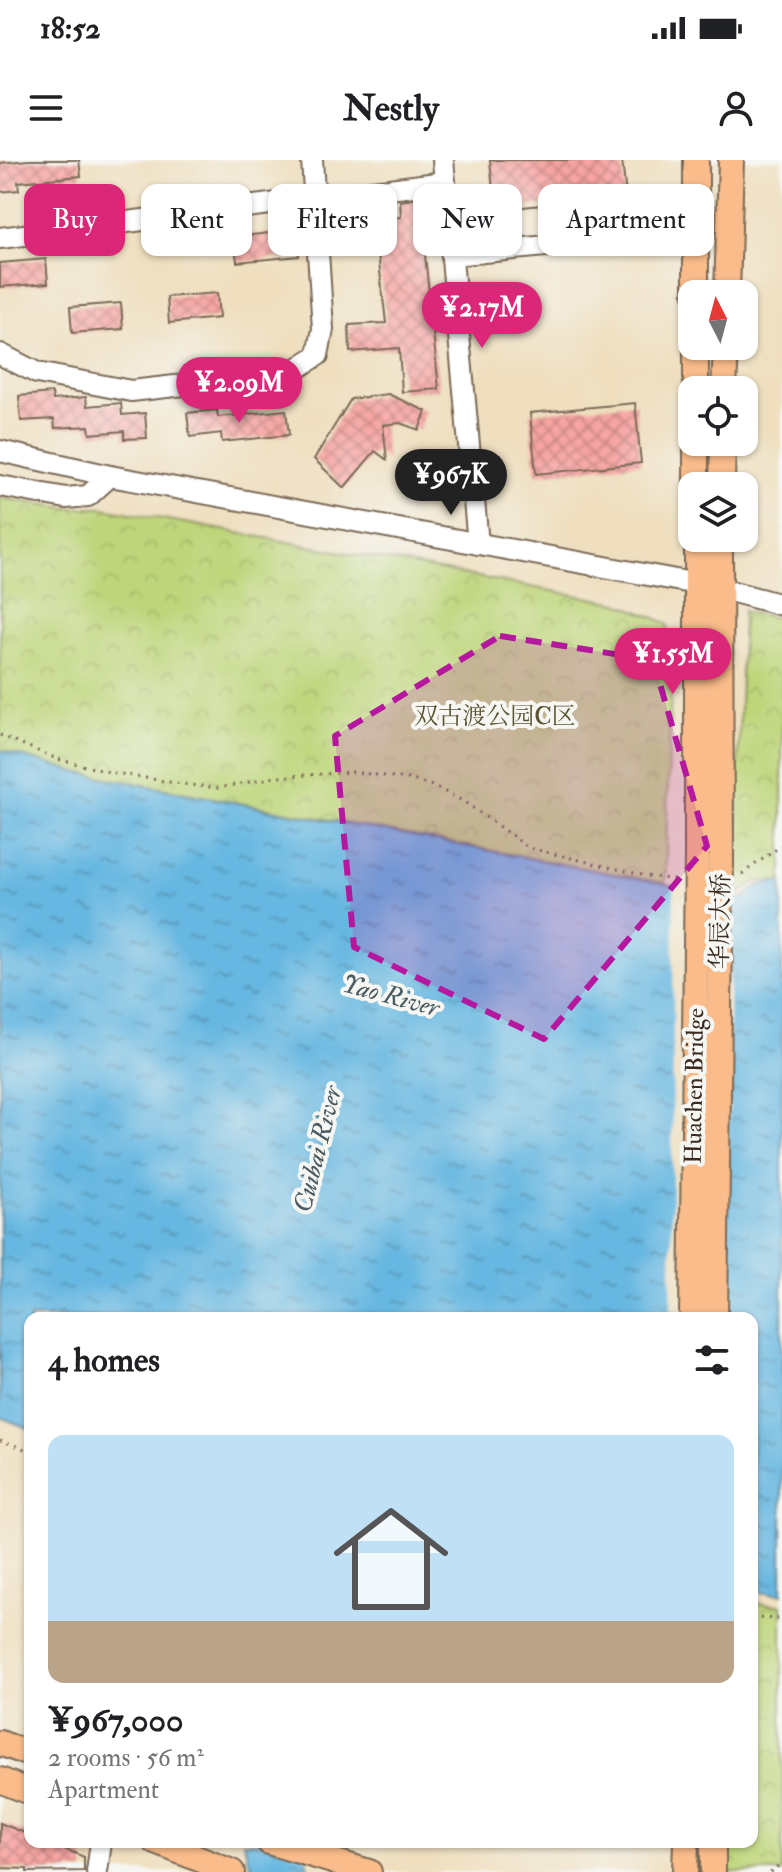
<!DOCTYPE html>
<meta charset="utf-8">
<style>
:root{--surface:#fff;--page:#f6f6f6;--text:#202124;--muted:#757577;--line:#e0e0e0;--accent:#db2777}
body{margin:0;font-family:"IM FELL Double Pica","Noto Serif SC",serif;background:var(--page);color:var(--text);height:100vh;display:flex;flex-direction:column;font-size:30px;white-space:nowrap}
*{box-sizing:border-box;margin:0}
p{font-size:26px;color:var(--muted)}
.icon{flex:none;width:44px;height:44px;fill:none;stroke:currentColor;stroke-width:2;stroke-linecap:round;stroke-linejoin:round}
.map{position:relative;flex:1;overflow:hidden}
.panel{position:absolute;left:24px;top:1152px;width:734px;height:536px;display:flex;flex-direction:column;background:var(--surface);border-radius:16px;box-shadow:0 2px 6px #0004}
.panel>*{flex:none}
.top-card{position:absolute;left:24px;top:24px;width:734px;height:72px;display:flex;gap:16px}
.needle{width:52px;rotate:354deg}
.buttons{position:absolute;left:678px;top:120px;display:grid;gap:16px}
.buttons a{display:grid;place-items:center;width:80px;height:80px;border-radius:16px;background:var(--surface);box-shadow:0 2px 6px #0004;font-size:40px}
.price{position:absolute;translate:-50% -68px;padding:0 18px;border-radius:28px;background:var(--accent);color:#fff;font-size:26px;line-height:52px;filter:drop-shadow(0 2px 4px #0008)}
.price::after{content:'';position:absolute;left:50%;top:48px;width:24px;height:18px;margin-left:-12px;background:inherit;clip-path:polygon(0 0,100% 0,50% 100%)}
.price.selected{background:#222;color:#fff}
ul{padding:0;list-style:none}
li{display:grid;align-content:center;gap:16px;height:424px;padding:0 24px}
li+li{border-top:2px solid var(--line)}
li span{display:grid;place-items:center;height:248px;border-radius:16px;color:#555}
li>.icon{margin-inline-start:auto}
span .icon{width:144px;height:144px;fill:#fffc;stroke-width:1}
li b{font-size:34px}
h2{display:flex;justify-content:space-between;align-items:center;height:96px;padding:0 24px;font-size:34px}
.chip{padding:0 28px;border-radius:16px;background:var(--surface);box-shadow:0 2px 6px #0004;font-size:28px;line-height:72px}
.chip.selected{background:var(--accent);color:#fff}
.status{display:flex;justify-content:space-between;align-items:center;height:56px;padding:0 40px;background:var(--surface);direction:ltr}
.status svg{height:22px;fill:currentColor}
header{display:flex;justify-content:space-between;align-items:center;height:104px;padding:0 24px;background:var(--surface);font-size:36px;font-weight:700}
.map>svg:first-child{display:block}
.park{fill:url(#park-crowns);stroke:#7c804c;stroke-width:2}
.water{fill:url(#water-ripples);stroke:#507080;stroke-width:2}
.pier{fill:#efdfbf}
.building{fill:url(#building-cross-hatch)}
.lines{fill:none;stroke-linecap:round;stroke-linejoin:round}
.minor-casing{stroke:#7a6956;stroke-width:24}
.major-casing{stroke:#7a6956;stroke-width:28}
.path{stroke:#7a6956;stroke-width:3;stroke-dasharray:2 6;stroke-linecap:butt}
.minor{stroke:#fff;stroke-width:20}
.major{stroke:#f9bc8a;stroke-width:24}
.major-bridge-casing{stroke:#7a6956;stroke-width:28;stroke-linecap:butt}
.major-bridge{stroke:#f9bc8a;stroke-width:24}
.marked{fill:#b5179e;fill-opacity:0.2;stroke:#b5179e;stroke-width:6;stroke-dasharray:16 10;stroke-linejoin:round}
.labels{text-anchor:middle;stroke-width:8;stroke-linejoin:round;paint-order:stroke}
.park-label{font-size:24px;fill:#5c5535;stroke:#f6f6f2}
.street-label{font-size:24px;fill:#3b2a1e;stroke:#f6f6f2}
.water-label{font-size:26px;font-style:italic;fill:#4a5b62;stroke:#f6f6f2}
</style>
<div class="status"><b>18:52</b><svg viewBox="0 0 49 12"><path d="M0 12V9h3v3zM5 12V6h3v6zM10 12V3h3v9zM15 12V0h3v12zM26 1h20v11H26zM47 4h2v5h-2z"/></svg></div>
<header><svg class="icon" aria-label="menu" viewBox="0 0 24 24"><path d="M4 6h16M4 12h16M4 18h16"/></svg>Nestly<svg class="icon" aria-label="person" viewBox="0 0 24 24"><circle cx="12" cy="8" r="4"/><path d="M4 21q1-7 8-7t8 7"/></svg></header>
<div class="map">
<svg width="782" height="1712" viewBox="0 0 782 1712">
<defs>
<pattern id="park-crowns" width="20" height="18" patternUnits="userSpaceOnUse" patternTransform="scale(2)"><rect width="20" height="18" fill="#bed579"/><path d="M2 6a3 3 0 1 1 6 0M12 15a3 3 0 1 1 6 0" fill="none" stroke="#a4b768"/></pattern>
<pattern id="water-ripples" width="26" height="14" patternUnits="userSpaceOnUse" patternTransform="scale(2)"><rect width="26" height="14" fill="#66b7e1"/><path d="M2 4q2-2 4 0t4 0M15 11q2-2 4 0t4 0" fill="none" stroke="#5595b6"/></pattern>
<pattern id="building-cross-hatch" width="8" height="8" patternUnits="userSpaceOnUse" patternTransform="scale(2)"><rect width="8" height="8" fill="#f7a5a3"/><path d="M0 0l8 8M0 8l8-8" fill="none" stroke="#c98784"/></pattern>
</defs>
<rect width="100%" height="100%" fill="#f6f6f2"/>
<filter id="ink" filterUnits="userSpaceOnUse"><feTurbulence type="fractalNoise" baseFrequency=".0125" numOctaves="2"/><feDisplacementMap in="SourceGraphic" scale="16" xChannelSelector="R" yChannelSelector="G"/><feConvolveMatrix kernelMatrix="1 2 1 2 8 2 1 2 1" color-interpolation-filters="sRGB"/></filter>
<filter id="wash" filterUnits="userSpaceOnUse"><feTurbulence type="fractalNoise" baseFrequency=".006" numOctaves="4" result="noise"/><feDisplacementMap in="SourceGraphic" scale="32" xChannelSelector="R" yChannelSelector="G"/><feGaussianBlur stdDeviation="1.8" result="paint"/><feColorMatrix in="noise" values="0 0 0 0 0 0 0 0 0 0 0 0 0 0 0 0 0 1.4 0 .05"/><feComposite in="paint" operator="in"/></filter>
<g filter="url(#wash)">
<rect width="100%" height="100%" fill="#efdfbf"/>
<!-- park -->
<g class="park">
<polygon points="0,338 66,348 103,348 618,443 667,463 672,492 665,723 80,613 0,590"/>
<polygon points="743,451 782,459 782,721 757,721 737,736 735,706"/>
<polygon points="752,1443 782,1445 782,1712 724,1712 725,1682 752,1682"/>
</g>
<!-- water -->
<g class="water">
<polygon points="0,590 80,613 743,739 759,725 782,722 782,1434 752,1432 752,1158 30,1158 30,1269 0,1257"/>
<polygon points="243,1682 303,1682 310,1712 253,1712"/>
</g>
<!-- pier -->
<polygon class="pier" points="674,721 730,733 727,1158 671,1158"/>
<g id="blocks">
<!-- building -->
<g class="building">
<polygon points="28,0 79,0 81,16 18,22 19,30 0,32 0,3"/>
<polygon points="490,0 622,0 626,36 495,50"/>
<polygon points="419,38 439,229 402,232 399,188 350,192 349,165 386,163 377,85 338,90 335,66 401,57 400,41"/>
<polygon points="296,70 299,96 237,102 234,77"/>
<polygon points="46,99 48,123 0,127 0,103"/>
<polygon points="217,133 219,158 169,163 167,137"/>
<polygon points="121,143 123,169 72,173 70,147"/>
<polygon points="52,233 53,240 86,237 87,246 121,243 122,255 145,253 147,278 124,279 124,271 90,274 89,266 55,268 54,259 21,261 19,236"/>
<polygon points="388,234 426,251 419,270 400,263 383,265 387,300 375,291 344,328 314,299 351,239"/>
<polygon points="635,243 641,303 536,314 530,253"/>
<polygon points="217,250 218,257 286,250 289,275 222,282 221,273 190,277 187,253"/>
<polygon points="0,1663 30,1675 30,1682 47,1682 84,1697 84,1711 27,1712 27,1709 0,1708"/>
</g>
</g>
</g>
<g filter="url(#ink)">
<use href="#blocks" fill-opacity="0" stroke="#7a6956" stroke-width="2"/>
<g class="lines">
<defs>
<g id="minor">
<polyline points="443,0 478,384"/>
<polyline points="0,78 445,22"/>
<polyline points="452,95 696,72"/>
<polyline points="0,194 37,213 131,231 290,213 318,195 323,169 312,0"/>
<polyline points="0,291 110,316 719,428 782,445"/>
<polyline points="0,326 66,338 88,336 110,316"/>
<polyline points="97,1712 101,1682"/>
</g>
<g id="major">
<polyline points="696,0 696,134"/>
<polyline points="727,134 731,0"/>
<polyline points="696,186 696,230"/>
<polyline points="724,230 726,186"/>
<polyline points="696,282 696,326"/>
<polyline points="722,326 723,282"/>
<polyline points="697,378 697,694"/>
<polyline points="720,378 721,699"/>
<polyline points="0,1583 30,1594"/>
<polyline points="0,1620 30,1632"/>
<polyline points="156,1682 232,1712"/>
<polyline points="269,1682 369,1712"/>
<polyline points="713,1682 713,1712"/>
<polyline points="685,1712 686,1682"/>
</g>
</defs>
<!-- minor casing -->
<use href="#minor" class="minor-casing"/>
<!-- major casing -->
<use href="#major" class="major-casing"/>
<!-- path -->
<g class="path">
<polyline points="0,575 57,599 109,612 182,624 218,628 276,617 352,612 409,619 433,626 463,641 529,688 647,716 676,720"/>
<polyline points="742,714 782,685"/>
<polyline points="0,1280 30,1291"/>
<polyline points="752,1458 782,1459"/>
<polyline points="770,1712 782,1703"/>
</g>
<!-- minor -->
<use href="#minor" class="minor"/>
<!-- major -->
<use href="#major" class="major"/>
<defs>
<g id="major-bridge">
<polyline points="692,1158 697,694"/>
<polyline points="715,1158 721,699"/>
</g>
</defs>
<!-- major-bridge casing -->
<use href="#major-bridge" class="major-bridge-casing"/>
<!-- major-bridge -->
<use href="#major-bridge" class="major-bridge"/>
</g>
</g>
<!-- marked area -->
<path class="marked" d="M500,476L653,500L707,686L544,879L354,787L335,576Z"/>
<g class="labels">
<!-- park labels -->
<g class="park-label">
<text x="495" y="564">双古渡公园C区</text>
</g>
<!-- street labels -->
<g class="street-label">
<text transform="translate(720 761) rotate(-89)" y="8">华辰大桥</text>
<text transform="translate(694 926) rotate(-89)" y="8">Huachen Bridge</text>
</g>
<!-- water labels -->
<g class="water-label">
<text transform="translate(391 835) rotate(15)" y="9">Yao River</text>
<text transform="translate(317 989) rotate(-76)" y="9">Cuibai River</text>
</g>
</g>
</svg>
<div class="buttons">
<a><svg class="needle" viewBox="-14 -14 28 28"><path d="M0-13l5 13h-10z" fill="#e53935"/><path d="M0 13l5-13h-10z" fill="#757577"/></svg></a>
<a><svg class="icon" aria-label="locate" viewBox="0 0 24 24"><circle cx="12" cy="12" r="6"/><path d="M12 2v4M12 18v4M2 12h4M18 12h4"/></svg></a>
<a><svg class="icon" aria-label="layers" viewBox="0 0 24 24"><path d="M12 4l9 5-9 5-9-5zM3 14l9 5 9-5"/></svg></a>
</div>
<b class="price" style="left:482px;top:190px">¥2.17M</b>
<b class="price" style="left:239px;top:265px">¥2.09M</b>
<b class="price selected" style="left:451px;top:357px">¥967K</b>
<b class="price" style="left:673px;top:536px">¥1.55M</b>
<div class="top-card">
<a class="chip selected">Buy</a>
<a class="chip">Rent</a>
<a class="chip">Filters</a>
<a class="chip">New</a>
<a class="chip">Apartment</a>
</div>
<section class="panel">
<h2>4 homes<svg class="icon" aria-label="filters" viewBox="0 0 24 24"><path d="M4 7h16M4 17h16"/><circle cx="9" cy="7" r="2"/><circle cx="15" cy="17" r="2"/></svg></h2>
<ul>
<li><span style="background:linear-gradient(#bfe0f5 75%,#b9a48a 0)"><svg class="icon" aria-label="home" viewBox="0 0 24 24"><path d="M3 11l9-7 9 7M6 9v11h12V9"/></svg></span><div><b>¥967,000</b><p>2 rooms · 56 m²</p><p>Apartment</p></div></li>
</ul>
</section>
</div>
